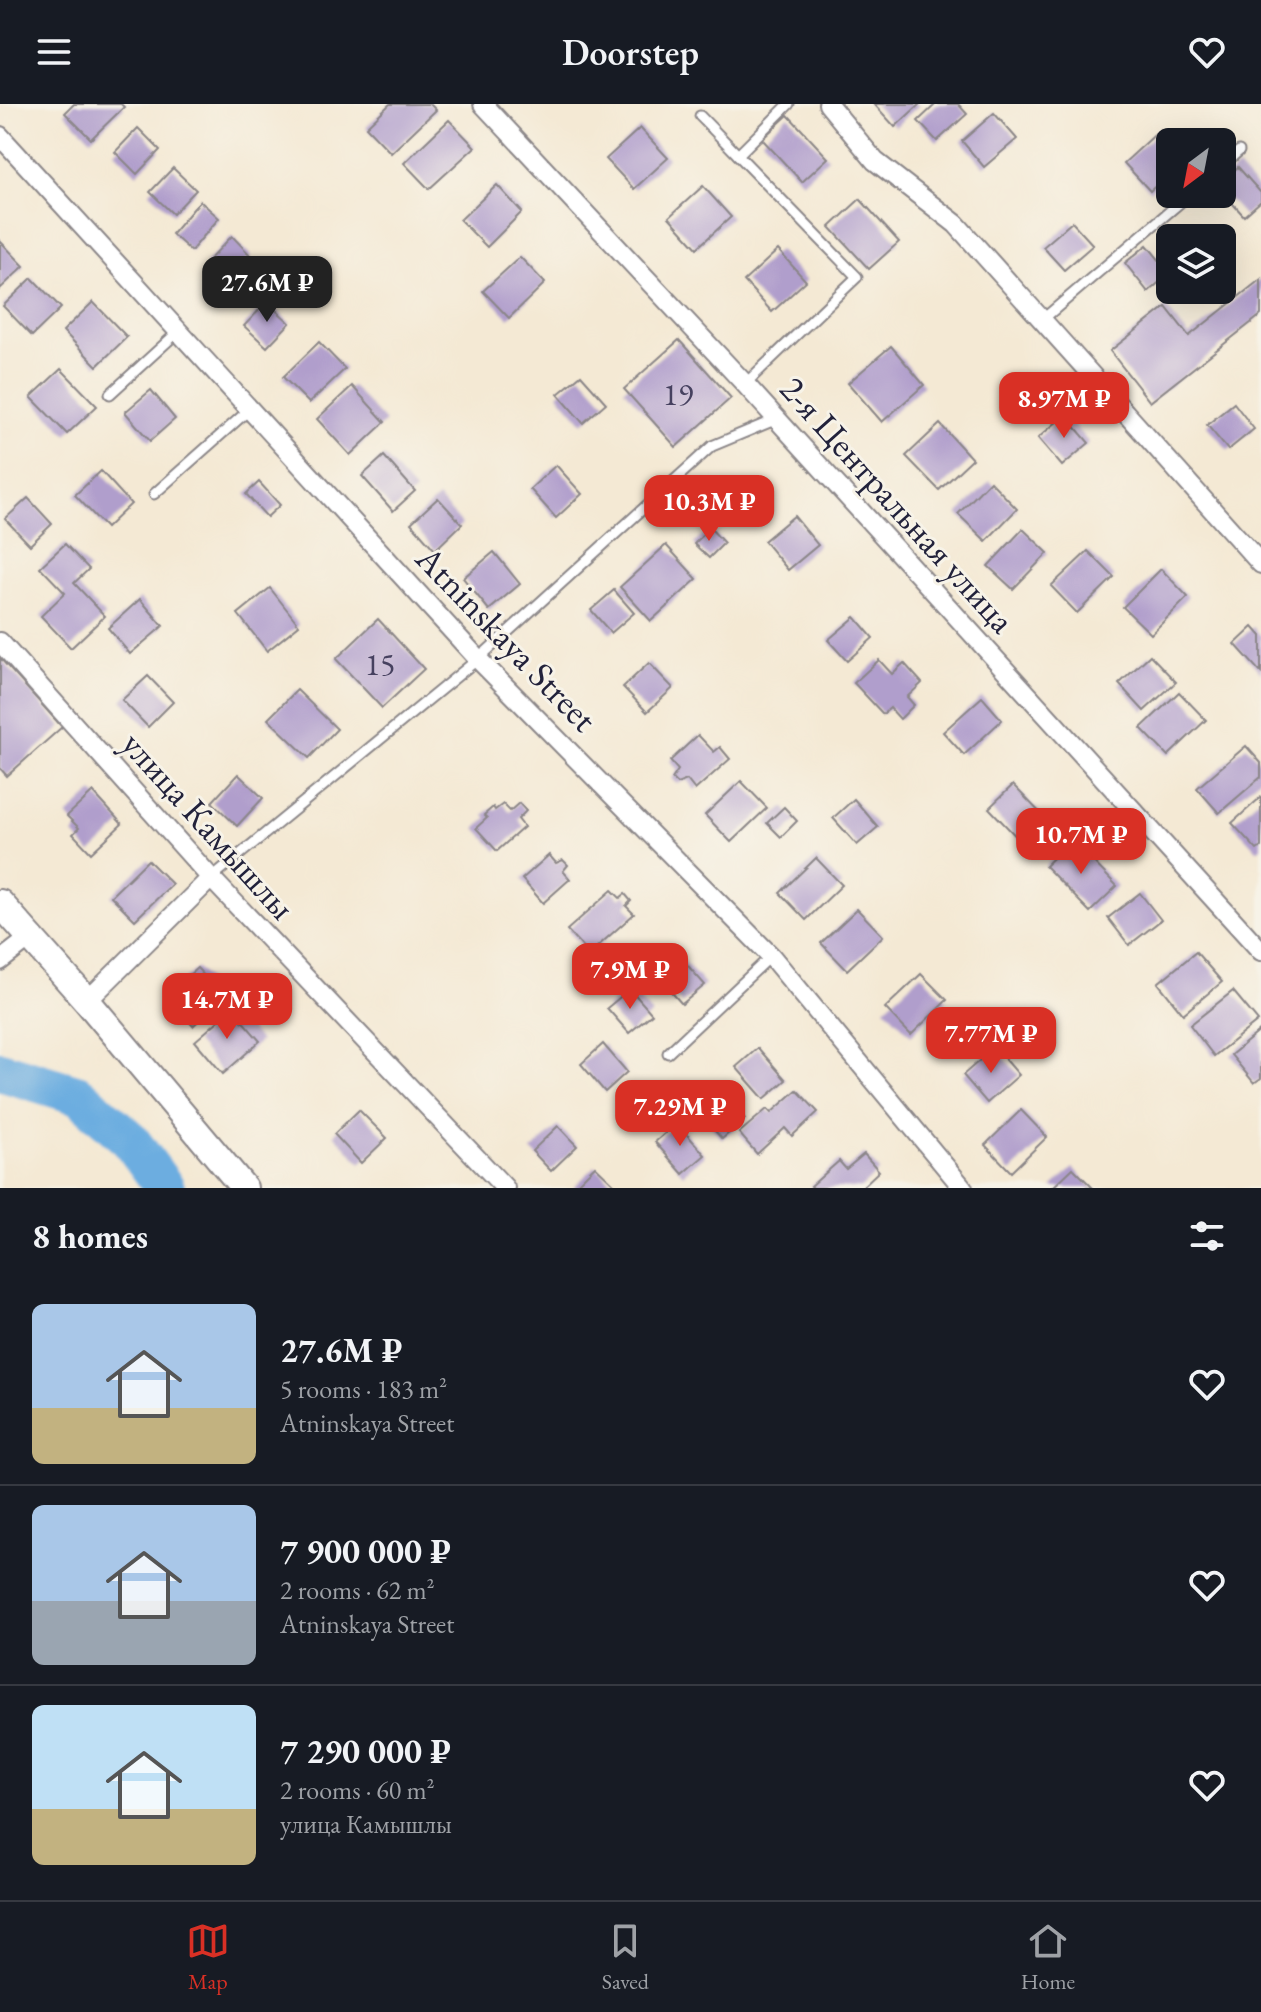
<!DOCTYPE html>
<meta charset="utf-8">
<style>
:root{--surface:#171b24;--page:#242831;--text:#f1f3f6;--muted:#9ea1a6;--line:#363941;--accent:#d93025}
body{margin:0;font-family:"EB Garamond",serif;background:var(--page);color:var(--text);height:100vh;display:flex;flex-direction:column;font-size:30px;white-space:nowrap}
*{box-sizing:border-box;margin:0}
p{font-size:26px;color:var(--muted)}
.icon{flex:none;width:44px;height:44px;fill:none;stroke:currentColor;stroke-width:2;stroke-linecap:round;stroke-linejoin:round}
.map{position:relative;height:1084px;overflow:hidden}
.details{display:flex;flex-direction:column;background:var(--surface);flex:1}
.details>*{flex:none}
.needle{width:52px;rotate:212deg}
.buttons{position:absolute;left:1156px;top:24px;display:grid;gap:16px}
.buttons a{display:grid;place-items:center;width:80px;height:80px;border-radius:12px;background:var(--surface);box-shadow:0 8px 32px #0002;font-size:40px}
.price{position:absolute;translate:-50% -68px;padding:0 18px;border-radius:16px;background:var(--accent);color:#fff;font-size:26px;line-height:52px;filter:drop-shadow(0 2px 4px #0008)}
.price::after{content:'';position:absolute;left:50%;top:48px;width:24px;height:18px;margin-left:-12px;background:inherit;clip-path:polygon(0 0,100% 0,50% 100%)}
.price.selected{background:#222;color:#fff}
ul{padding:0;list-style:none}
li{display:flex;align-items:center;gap:24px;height:200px;padding:0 32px}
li+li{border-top:2px solid var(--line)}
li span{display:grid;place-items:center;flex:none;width:224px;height:160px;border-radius:12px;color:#555}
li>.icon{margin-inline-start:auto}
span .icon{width:96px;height:96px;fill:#fffc;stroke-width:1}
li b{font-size:34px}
h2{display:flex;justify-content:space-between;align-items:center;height:96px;padding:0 32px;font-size:34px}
header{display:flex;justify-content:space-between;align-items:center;height:104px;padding:0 32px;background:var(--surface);font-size:36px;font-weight:600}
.menu{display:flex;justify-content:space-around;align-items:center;height:112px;border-top:2px solid var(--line);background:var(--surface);font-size:22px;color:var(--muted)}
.menu a{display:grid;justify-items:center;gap:4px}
.menu .selected{color:var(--accent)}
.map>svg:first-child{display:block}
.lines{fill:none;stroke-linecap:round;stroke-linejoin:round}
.river{stroke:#6cade0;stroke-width:40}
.building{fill:#b09ecc}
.lane-casing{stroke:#8b8688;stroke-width:13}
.street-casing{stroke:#8b8688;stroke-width:22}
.secondary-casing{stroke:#8b8688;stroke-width:30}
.lane{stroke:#fff;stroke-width:9}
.street{stroke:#fff;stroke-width:18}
.secondary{stroke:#fff;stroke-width:26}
.labels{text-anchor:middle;stroke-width:6;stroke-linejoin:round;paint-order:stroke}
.number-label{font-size:32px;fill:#46415f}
.street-label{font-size:36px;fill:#22223b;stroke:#f7f3e8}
</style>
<header><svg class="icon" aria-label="menu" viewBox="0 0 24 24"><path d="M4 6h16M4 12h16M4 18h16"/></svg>Doorstep<svg class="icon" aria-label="heart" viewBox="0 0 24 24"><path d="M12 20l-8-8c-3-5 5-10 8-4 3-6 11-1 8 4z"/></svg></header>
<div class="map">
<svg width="1261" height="1084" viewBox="0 0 1261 1084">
<rect width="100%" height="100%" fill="#f7f3e8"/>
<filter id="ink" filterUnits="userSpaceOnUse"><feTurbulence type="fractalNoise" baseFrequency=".0125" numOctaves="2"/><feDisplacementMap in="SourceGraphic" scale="16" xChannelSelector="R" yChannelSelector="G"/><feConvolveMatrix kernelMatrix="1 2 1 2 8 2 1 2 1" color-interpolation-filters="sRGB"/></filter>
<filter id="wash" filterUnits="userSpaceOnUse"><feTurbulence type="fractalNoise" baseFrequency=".006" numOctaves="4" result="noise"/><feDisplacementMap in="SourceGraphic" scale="32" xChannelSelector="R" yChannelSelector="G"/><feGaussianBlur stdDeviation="1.8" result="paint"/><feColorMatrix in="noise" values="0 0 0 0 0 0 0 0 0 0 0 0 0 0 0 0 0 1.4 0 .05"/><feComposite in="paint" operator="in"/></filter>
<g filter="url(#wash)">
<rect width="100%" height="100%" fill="#f4e9d4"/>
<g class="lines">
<!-- river -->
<polyline class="river" points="0,967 79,991 130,1036 165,1084"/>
</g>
<g id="blocks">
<!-- building -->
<g class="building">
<polygon points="74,0 121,0 124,3 91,35 65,9"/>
<polygon points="390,0 430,0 436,6 391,49 366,23"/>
<polygon points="874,0 920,0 895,23"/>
<polygon points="936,0 958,0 967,10 937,37 918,17"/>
<polygon points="994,9 1017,35 984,63 962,37"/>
<polygon points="788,11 828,54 802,78 762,35"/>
<polygon points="449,16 475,43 429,85 404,59"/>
<polygon points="138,24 160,46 137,70 115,48"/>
<polygon points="640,24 668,54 634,85 606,55"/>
<polygon points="1160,26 1170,37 1170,69 1150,87 1124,59"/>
<polygon points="1238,63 1261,89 1261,97 1244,112 1222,88 1222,77"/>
<polygon points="173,64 196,86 173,110 150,88"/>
<polygon points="497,81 522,108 487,143 460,116"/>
<polygon points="703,82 731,113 697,144 669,113"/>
<polygon points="860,95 899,138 869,165 830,123"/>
<polygon points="200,97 219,114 191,147 172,130"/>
<polygon points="1072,118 1093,141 1064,166 1043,143"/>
<polygon points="232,132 251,152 224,179 205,160"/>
<polygon points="0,137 24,162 0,185"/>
<polygon points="1147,141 1170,169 1148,188 1125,159"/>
<polygon points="778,146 806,177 772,208 744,177"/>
<polygon points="520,153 545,179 509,214 483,187"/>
<polygon points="32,174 61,204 32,232 3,202"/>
<polygon points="1261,175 1261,211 1150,298 1110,247 1166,203 1189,232"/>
<polygon points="93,198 127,233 97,262 63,227"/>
<polygon points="267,198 290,219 267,243 244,222"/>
<polygon points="679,236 731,294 676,343 624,285"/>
<polygon points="319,238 345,265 309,299 283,273"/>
<polygon points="891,242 924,281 882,318 848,279"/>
<polygon points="61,265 97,302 67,330 31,293"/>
<polygon points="581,271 606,299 583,319 558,290"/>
<polygon points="352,282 385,318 350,351 317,315"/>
<polygon points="151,286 175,315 150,337 125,308"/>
<polygon points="1234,299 1254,325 1228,346 1207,321"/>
<polygon points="1065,311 1089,339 1062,362 1038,334"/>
<polygon points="940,320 972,355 939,386 906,352"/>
<polygon points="384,352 415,387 393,407 362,372"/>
<polygon points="556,361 582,390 556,414 530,385"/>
<polygon points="101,367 131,400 106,424 75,391"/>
<polygon points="990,377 1017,405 986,437 958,410"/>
<polygon points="259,378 280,401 267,413 246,390"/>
<polygon points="28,394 52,420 30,441 5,415"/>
<polygon points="438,394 462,420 435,446 411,419"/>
<polygon points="794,412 818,441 788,466 764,437"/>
<polygon points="710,424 724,439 709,454 694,440"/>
<polygon points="1023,425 1048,449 1013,485 988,462"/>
<polygon points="65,440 89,465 74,479 105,512 71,544 41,512 65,489 40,463"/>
<polygon points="666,441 697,475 651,517 620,483"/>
<polygon points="1088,447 1114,473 1077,509 1051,482"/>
<polygon points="494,448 520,480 489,506 463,474"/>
<polygon points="1161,465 1188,493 1151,530 1123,503"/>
<polygon points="270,484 299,521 267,547 238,510"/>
<polygon points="614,486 634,509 611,529 591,506"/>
<polygon points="140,495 163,522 130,550 108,524"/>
<polygon points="855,513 873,534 847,557 828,536"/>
<polygon points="378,515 424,565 382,604 336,555"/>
<polygon points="1253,523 1261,532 1261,569 1235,540"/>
<polygon points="1150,551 1176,578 1144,607 1119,580"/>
<polygon points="0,554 62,623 7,672 0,664"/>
<polygon points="879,556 892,570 904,559 922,579 907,593 914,601 900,615 890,604 883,610 854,579"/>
<polygon points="649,559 673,584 647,608 623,583"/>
<polygon points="148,572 173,598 148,623 122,596"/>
<polygon points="297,586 337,625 309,654 268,615"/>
<polygon points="1179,588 1206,616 1168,652 1141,624"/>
<polygon points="982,593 1002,616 964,651 943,628"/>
<polygon points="698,631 714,648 720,643 730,655 695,686 687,676 677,680 672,675 678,666 670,657"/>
<polygon points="1246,642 1261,659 1261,673 1219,709 1197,684"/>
<polygon points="238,670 263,694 237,722 212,698"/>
<polygon points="741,677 767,704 731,738 705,711"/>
<polygon points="1013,681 1052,721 1027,744 989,704"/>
<polygon points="93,688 122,720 91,749 73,730 79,724 67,712"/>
<polygon points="1261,693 1261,743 1257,746 1232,719"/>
<polygon points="854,695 878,723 857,741 833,714"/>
<polygon points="519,699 526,707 518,715 524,723 497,747 476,724 487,714 484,711 493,703 495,706 503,700 510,707"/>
<polygon points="784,703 797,717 781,733 767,719"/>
<polygon points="1072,736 1117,782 1090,808 1045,762"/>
<polygon points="549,751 556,759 563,756 568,761 563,767 570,775 543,799 522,775"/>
<polygon points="816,754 842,781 806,816 780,789"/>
<polygon points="148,756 172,780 135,816 111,792"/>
<polygon points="612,786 620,794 625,790 631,797 626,802 634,810 589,850 567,826"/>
<polygon points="1140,789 1161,816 1129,841 1108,814"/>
<polygon points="857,805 883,832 847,866 821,839"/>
<polygon points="1196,848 1222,878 1183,910 1158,879"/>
<polygon points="682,855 705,881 682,900 659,874"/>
<polygon points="197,864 224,893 193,922 166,892"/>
<polygon points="921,870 947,896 911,931 885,904"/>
<polygon points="630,885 652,910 629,929 607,904"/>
<polygon points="1233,887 1258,917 1214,952 1190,921"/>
<polygon points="232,905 260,937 223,970 195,937"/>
<polygon points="1261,926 1261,974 1254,979 1231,951"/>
<polygon points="603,940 627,968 605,988 581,960"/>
<polygon points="995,943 1019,971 987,999 963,971"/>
<polygon points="758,944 786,976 764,995 736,963"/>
<polygon points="797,986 818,1008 792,1032 785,1024 757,1050 739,1029 767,1005 771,1009"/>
<polygon points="720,987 745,1015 722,1035 698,1007"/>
<polygon points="359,1006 387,1034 361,1059 334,1030"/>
<polygon points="1021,1006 1047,1033 1011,1068 985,1041"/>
<polygon points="677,1019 705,1051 683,1070 655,1038"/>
<polygon points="558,1022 577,1042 551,1067 532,1047"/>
<polygon points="864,1050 879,1067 861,1084 813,1084 811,1082 839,1057 846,1065"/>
<polygon points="595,1062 615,1081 612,1084 573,1084"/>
<polygon points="1073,1064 1093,1084 1052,1084"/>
</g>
</g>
</g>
<g filter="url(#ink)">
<use href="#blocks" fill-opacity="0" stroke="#8b8688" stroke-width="2"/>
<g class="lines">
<defs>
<g id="lane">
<polyline points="700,12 857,173 745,280"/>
<polyline points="738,51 789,0"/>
<polyline points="1222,62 1239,47"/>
<polyline points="1042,216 1190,90"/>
<polyline points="110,290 179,227"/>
<polyline points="154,390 250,305"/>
<polyline points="211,774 478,555 712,342 777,315"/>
<polyline points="668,949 771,852"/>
</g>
<g id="street">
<polyline points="483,0 745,280 1261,847"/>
<polyline points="828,0 875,57 956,120 1261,460"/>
<polyline points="0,32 478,555 771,852 963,1084"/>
<polyline points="0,538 211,774 505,1084"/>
<polyline points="0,857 31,833"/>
<polyline points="87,897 211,774"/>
</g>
<polyline id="secondary" points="0,799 87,897 244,1084"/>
</defs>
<!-- lane casing -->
<use href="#lane" class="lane-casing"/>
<!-- street casing -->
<use href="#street" class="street-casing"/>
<!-- secondary casing -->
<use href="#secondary" class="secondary-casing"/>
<!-- lane -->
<use href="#lane" class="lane"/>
<!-- street -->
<use href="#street" class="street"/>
<!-- secondary -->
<use href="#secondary" class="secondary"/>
</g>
</g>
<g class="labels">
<!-- number labels -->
<g class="number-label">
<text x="678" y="301">19</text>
<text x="380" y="571">15</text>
</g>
<!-- street labels -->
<g class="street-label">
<text transform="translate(898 400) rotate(48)" y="13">2-я Центральная улица</text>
<text transform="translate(507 534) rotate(46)" y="13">Atninskaya Street</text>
<text transform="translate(209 721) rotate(48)" y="13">улица Камышлы</text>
</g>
</g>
</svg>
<div class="buttons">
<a><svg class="needle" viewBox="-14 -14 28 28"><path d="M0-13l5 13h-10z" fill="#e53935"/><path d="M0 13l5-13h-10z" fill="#9ea1a6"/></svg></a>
<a><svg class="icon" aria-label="layers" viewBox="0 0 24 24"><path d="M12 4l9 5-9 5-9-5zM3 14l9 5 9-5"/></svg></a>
</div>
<b class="price selected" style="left:267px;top:220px">27.6M ₽</b>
<b class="price" style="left:1064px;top:336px">8.97M ₽</b>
<b class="price" style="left:709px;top:439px">10.3M ₽</b>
<b class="price" style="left:1081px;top:772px">10.7M ₽</b>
<b class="price" style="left:630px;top:907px">7.9M ₽</b>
<b class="price" style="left:227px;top:937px">14.7M ₽</b>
<b class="price" style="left:991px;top:971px">7.77M ₽</b>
<b class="price" style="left:680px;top:1044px">7.29M ₽</b>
</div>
<section class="details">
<h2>8 homes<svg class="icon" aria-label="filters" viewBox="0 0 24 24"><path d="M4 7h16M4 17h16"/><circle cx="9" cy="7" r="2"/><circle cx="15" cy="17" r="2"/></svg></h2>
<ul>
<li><span style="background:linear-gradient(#a9c7e8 65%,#c2b280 0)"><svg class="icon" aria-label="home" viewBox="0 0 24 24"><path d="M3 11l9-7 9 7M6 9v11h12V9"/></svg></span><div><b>27.6M ₽</b><p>5 rooms · 183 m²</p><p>Atninskaya Street</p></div><svg class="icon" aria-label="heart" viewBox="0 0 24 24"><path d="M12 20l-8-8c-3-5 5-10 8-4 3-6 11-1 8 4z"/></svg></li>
<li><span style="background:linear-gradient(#a9c7e8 60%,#9aa5b1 0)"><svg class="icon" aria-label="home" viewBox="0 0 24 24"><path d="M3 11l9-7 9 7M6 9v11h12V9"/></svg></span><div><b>7 900 000 ₽</b><p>2 rooms · 62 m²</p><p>Atninskaya Street</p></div><svg class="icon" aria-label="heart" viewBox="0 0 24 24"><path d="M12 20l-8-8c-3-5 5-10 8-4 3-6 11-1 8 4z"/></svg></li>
<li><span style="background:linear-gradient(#bfe0f5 65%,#c2b280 0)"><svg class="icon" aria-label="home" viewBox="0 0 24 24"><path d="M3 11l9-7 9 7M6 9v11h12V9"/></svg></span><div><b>7 290 000 ₽</b><p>2 rooms · 60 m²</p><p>улица Камышлы</p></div><svg class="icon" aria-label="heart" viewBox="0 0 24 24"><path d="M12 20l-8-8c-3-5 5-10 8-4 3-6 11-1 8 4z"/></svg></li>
</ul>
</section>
<nav class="menu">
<a class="selected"><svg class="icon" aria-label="map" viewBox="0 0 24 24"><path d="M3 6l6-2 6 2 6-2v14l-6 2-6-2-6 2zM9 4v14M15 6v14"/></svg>Map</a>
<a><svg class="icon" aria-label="saved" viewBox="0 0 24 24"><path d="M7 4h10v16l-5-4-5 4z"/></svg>Saved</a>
<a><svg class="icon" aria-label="home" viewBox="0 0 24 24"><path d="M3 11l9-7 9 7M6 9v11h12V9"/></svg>Home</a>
</nav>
